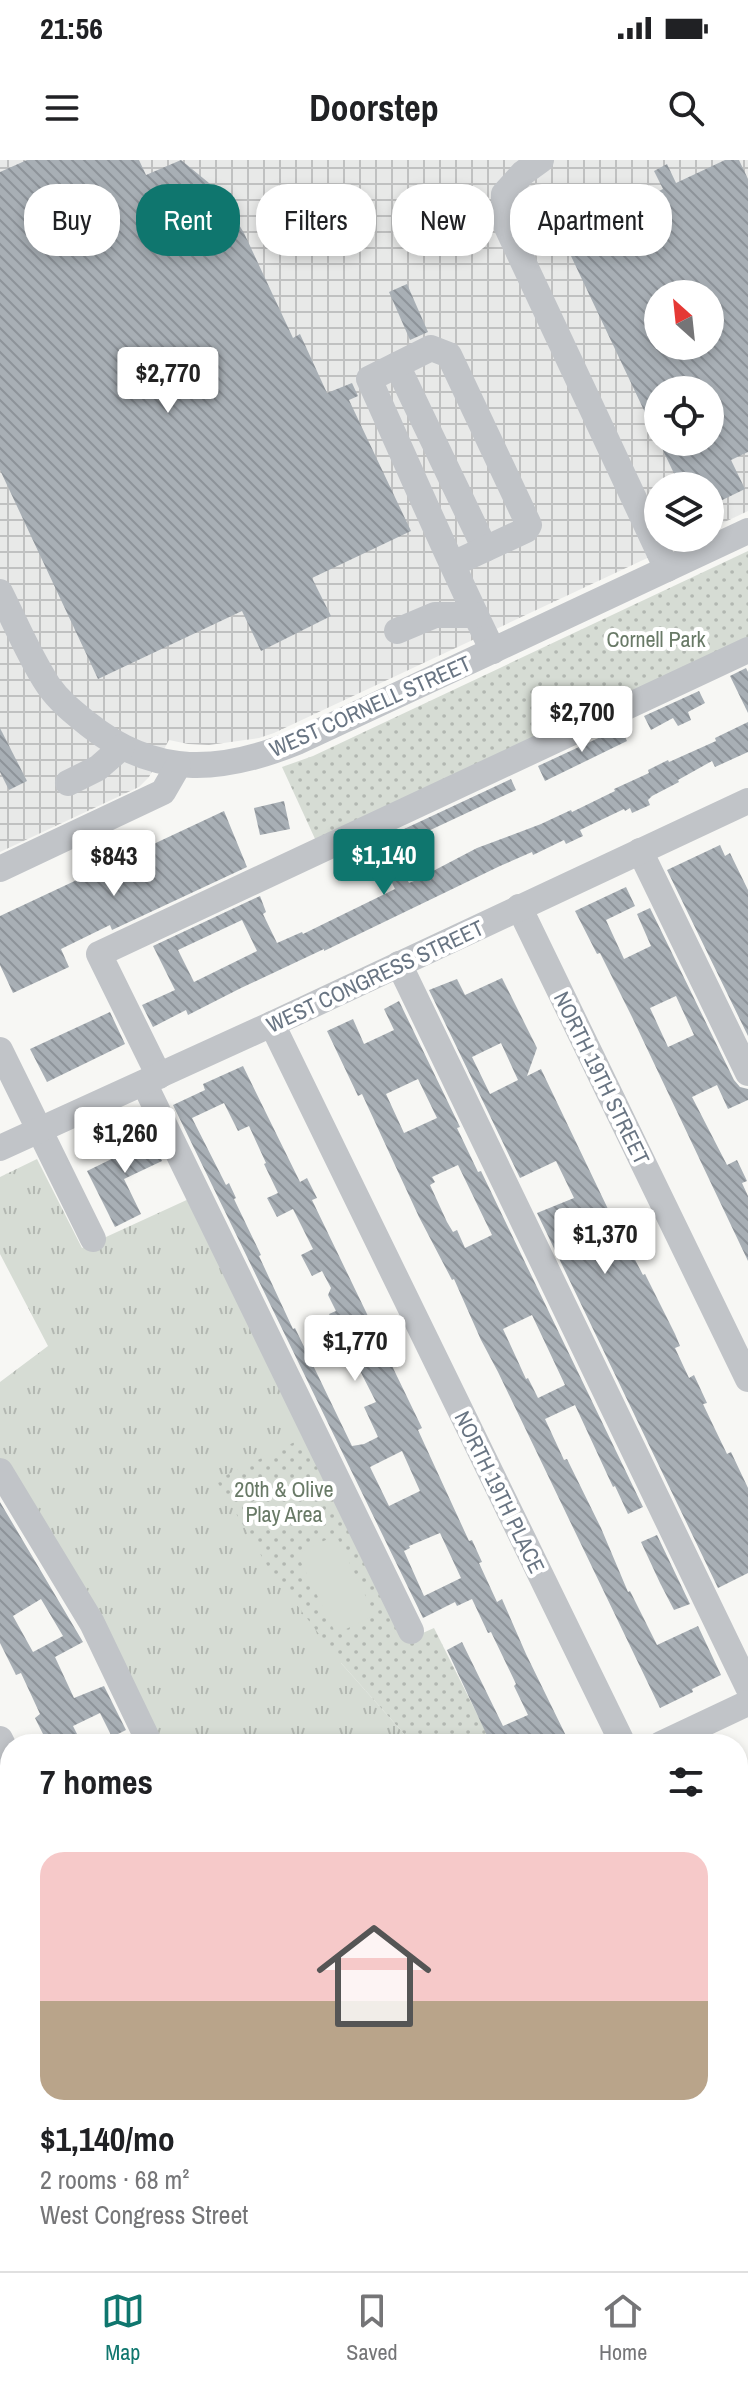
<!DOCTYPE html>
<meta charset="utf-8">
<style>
:root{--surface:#fff;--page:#f6f6f6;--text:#202124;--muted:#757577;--line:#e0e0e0;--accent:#0f766e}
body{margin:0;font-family:"Archivo Narrow",sans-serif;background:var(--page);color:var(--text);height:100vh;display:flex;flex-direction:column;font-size:30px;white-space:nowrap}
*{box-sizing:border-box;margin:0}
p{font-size:26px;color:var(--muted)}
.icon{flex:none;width:44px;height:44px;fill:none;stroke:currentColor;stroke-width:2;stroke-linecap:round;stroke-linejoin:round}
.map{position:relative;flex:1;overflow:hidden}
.sheet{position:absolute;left:0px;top:1574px;width:748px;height:538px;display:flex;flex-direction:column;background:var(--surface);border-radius:32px 32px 0 0;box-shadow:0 4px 12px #0003}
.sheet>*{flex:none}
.banner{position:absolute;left:24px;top:24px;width:700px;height:72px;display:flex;gap:16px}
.needle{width:52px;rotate:333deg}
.controls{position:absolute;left:644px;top:120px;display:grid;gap:16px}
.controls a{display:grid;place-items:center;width:80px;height:80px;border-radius:50%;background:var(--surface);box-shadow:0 4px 12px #0003;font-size:40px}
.price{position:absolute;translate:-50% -68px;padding:0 18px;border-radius:8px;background:#fff;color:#222;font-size:26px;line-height:52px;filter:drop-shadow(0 2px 4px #0008)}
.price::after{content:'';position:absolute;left:50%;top:48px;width:24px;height:18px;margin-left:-12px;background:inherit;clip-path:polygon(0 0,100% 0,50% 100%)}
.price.selected{background:var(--accent);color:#fff}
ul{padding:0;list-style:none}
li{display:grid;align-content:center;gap:16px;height:424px;padding:0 40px}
li span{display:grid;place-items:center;height:248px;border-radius:24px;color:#555}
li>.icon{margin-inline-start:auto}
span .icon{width:144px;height:144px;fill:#fffc;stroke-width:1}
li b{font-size:34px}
h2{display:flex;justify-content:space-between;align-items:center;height:96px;padding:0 40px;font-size:34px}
.pill{padding:0 28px;border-radius:32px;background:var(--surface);box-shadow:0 4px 12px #0003;font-size:28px;line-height:72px}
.pill.selected{background:var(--accent);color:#fff}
.status{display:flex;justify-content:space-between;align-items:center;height:56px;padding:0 40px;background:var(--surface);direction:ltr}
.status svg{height:22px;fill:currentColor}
header{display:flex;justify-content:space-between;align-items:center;height:104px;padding:0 40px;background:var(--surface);font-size:36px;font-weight:700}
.menu{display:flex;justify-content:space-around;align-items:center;height:112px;border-top:2px solid var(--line);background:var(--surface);font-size:22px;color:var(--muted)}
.menu a{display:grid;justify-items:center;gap:4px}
.menu .selected{color:var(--accent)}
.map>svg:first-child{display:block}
.industrial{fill:url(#industrial-grid);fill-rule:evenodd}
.grass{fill:url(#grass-tufts)}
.park{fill:url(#park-dots)}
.pitch{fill:#d6dcd4}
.building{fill:url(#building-back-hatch);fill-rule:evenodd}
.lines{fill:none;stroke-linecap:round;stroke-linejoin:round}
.minor{stroke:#c1c4c8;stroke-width:26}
.labels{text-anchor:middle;stroke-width:8;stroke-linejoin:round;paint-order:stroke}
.park-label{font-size:22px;fill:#697a67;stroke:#fff}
.street-label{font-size:22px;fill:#697583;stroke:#fff}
</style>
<div class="status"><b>21:56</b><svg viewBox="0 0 49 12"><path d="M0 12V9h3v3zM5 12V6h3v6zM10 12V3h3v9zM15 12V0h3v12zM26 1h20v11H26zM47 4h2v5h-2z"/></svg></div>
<header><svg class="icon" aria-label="menu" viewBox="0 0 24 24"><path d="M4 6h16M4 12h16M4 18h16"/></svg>Doorstep<svg class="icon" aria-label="search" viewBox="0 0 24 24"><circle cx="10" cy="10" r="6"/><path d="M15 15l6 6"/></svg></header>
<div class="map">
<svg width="748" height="2111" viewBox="0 0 748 2111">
<defs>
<pattern id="industrial-grid" width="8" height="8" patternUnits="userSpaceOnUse" patternTransform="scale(2)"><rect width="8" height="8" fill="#e8e9e8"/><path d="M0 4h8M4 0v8" fill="none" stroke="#c0c1c1"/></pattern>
<pattern id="grass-tufts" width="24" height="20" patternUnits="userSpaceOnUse" patternTransform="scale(2)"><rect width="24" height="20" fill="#d6dcd4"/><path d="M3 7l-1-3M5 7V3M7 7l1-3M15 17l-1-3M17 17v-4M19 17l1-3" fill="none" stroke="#b2b7b1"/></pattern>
<pattern id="park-dots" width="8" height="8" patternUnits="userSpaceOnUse" patternTransform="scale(2)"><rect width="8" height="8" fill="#d6dcd4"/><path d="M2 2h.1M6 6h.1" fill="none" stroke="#b2b7b1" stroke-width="1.8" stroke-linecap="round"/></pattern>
<pattern id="building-back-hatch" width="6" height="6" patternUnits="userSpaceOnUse" patternTransform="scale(2)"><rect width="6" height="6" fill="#a8afb5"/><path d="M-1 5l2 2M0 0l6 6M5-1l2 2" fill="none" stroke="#8d9399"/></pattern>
</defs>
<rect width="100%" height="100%" fill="#f7f7f4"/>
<!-- industrial -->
<path class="industrial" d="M0,0H748V351L710,369V326H658V378H690L274,573L259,578L209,585L188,584L169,580L149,617L139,627L0,692ZM658,134H710V186H658ZM658,230H710V282H658Z"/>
<!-- grass -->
<g class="grass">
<polygon points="37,999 82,1088 191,1038 350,1366 341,1503 413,1584 156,1584 0,1300 0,1222 48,1186 0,1094 0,1017"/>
<polygon points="738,2077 748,2098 748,2111 583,2111 578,2102 738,2102"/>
</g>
<!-- park -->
<g class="park">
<polygon points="748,391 748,480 316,681 282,607 313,596"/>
<polygon points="305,1277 407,1480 434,1468 492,1584 413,1584 341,1503 268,1407 216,1320"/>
</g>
<!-- pitch -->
<polygon class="pitch" points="336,1375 375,1455 336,1474 297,1394"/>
<!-- building -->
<g class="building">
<polygon points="27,0 139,0 146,15 181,0 209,23 224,40 244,73 293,178 300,174 327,233 352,223 358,236 349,240 411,371 312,418 331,456 261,491 242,451 98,519 0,310 0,12"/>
<path d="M725,0H739L748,19V292L731,300L745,329L710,346V326H680L659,282H710V230H658V280L562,77L575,71L559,37L574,31L589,64L663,29L654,11L667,4L676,23ZM658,134H710V186H658Z"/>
<polygon points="407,124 428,172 410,180 389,132"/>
<polygon points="746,508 748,512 748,553 730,516"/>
<polygon points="699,531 705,543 688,552 691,560 678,566 673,558 651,570 644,556"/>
<path d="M748,562V592L715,607L712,601L678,620L679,622L652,636L648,640L650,645L632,653L630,648L625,651L624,649L580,670L583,676L566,684L564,680L533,695L532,692L500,706L324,791V789L241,828L188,855L186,850L153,867L142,845L175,830L153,786L260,736L266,752L263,754L277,783L302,772L303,774L395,729L391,721L404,714L409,723L414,721L477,688L541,664L571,650L572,652L615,631L614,629L649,613L648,610L668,600L669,602L716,581L715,578ZM242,760L257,791L194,822L178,790Z"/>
<polygon points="0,568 27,621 9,630 0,612"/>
<polygon points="620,568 627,581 545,621 538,606"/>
<polygon points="511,619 516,630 409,680 408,678 377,694 372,684"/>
<polygon points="284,641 290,669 260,675 254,648"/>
<polygon points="224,651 247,707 112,770 110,765 61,789 69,807 13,833 0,805 0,756"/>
<polygon points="720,685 725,696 730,693 748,730 748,876 667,710"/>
<path d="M626,727L635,746L606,760L624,799L651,786L637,754L650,748L734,920L740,927L748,929V940L728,949L717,925L692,937L727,1005L737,1000L747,1021L742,1023L748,1036V1101L632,857L600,793L597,794L575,751ZM676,836L694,875L668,887L650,848Z"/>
<path d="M502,818L537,888L527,916L541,909L630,1095L632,1094L643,1115L645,1114L675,1174L680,1186L675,1188L689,1218L694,1215L707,1243L703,1244L713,1265L727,1294L731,1292L748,1328V1413L718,1428L537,1053L574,1038L556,1001L520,1018L429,830L457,819L465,835ZM501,883L518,920L490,934L472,897Z"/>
<path d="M399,841L460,967L457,968L478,1012L481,1011L643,1347L628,1354L615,1326L613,1327L575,1245L545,1259L564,1300L567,1299L601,1368L628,1432L630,1431L657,1485L698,1466L721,1515L692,1529L693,1532L660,1548L498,1212L481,1180L454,1119L452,1120L419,1057L362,934L358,936L327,871L353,859L364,884L394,870L384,849ZM418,919L437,958L404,973L386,934ZM458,1005L492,1075L465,1088L457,1070L453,1072L447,1062L430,1025L435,1022L432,1017ZM532,1155L565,1225L538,1238L528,1218L526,1219L503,1169Z"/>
<polygon points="110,852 125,884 47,922 30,889"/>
<path d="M243,906L300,1022L307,1018L317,1038L312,1040L422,1268L418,1270L469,1381L472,1380L482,1402L479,1403L497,1442L502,1439L526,1494L570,1584H491L447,1490L462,1482L503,1566L528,1555L514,1526L516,1524L491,1472L488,1473L472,1439L457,1446L455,1442L423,1458L173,945L205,930L203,924ZM224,943L238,971L249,966L266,1003L264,1004L278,1033L267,1038L277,1057L293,1049L313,1089L301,1095L312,1116L322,1111L331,1128L328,1135L336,1151L329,1154L343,1181L334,1185L344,1206L355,1201L376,1242L364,1247L378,1277L364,1284L352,1286L295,1168L293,1169L259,1096L261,1095L234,1039L236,1038L229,1023L226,1025L192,958ZM402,1291L420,1331L389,1346L370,1307ZM440,1373L461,1418L424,1436L404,1391L410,1388L409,1386Z"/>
<polygon points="146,964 162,1001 124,1019 141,1054 115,1067 87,1011 132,989 125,973"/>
<path d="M0,1342L83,1482L55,1497L74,1538L104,1526L126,1570L112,1577L100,1553L73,1566L82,1584H48L35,1558L40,1554L21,1513L16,1515L0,1483ZM41,1439L63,1476L33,1492L13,1456Z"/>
<polygon points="657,1375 690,1444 674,1450 660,1423 641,1382"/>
</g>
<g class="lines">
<!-- minor -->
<g class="minor">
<polyline points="541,0 523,13 504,34 504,61 667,409"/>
<polyline points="397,205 485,389"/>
<path d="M453,404L526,370L529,365L449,195L431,188L369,219C410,310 449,401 493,491"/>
<path d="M0,432C15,462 29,496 48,525C59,541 73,552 88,564C155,618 221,613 297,582L748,371"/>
<polyline points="397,471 435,455 476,455"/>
<polyline points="68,623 98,608 122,587"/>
<polyline points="640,691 748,913"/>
<polyline points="0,709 163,632 178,606"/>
<polyline points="519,747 748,1219"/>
<polyline points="399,804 748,1527"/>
<polyline points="272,864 623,1584"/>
<polyline points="0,890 93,1079"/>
<polyline points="159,916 99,794 748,490"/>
<polyline points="144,923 411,1471"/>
<polyline points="0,988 272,864 748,641"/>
<polyline points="0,1311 92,1463 150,1584"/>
<polyline points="0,1579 10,1599"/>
<polyline points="661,1584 748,1543"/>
<polyline points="738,1855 747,1837"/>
<polyline points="0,1869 10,1891"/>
<polyline points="113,2102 117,2111"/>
<polyline points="253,2102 258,2111"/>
<polyline points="400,2102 404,2111"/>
<polyline points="552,2102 556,2111"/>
</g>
</g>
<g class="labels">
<!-- park labels -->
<g class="park-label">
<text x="656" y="487">Cornell Park</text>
<text x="284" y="1337">20th &amp; Olive<tspan x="284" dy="25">Play Area</tspan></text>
</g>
<!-- street labels -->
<g class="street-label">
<text transform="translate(370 546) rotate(-24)" y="8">WEST CORNELL STREET</text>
<text transform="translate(375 816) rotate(-25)" y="8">WEST CONGRESS STREET</text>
<text transform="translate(602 918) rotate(64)" y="8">NORTH 19TH STREET</text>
<text transform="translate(500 1332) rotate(64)" y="8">NORTH 19TH PLACE</text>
</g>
</g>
</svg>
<div class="controls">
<a><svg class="needle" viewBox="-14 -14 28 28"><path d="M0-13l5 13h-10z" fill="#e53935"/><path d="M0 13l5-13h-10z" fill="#757577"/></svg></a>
<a><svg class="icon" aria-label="locate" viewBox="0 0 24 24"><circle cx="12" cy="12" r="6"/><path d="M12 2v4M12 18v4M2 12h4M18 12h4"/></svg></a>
<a><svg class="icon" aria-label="layers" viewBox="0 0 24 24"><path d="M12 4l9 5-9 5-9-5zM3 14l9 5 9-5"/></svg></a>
</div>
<b class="price" style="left:168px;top:255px">$2,770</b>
<b class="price" style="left:582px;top:594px">$2,700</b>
<b class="price selected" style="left:384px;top:737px">$1,140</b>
<b class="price" style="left:114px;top:738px">$843</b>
<b class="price" style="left:125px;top:1015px">$1,260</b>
<b class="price" style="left:605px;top:1116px">$1,370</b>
<b class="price" style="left:355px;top:1223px">$1,770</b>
<div class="banner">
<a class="pill">Buy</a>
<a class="pill selected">Rent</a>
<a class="pill">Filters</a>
<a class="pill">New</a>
<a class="pill">Apartment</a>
</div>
<section class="sheet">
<h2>7 homes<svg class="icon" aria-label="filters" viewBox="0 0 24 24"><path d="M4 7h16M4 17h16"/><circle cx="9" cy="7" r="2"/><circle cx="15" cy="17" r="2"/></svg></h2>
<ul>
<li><span style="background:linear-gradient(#f6c9c9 60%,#b9a48a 0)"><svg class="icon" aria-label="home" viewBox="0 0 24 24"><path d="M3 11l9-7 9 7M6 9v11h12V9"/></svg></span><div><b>$1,140/mo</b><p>2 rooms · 68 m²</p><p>West Congress Street</p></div></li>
</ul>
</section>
</div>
<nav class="menu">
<a class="selected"><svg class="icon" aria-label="map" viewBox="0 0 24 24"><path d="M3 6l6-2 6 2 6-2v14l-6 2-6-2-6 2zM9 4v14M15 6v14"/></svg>Map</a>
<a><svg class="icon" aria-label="saved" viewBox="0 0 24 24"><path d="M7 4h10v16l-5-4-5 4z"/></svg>Saved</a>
<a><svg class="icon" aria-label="home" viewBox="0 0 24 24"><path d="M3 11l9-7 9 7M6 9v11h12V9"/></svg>Home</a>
</nav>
